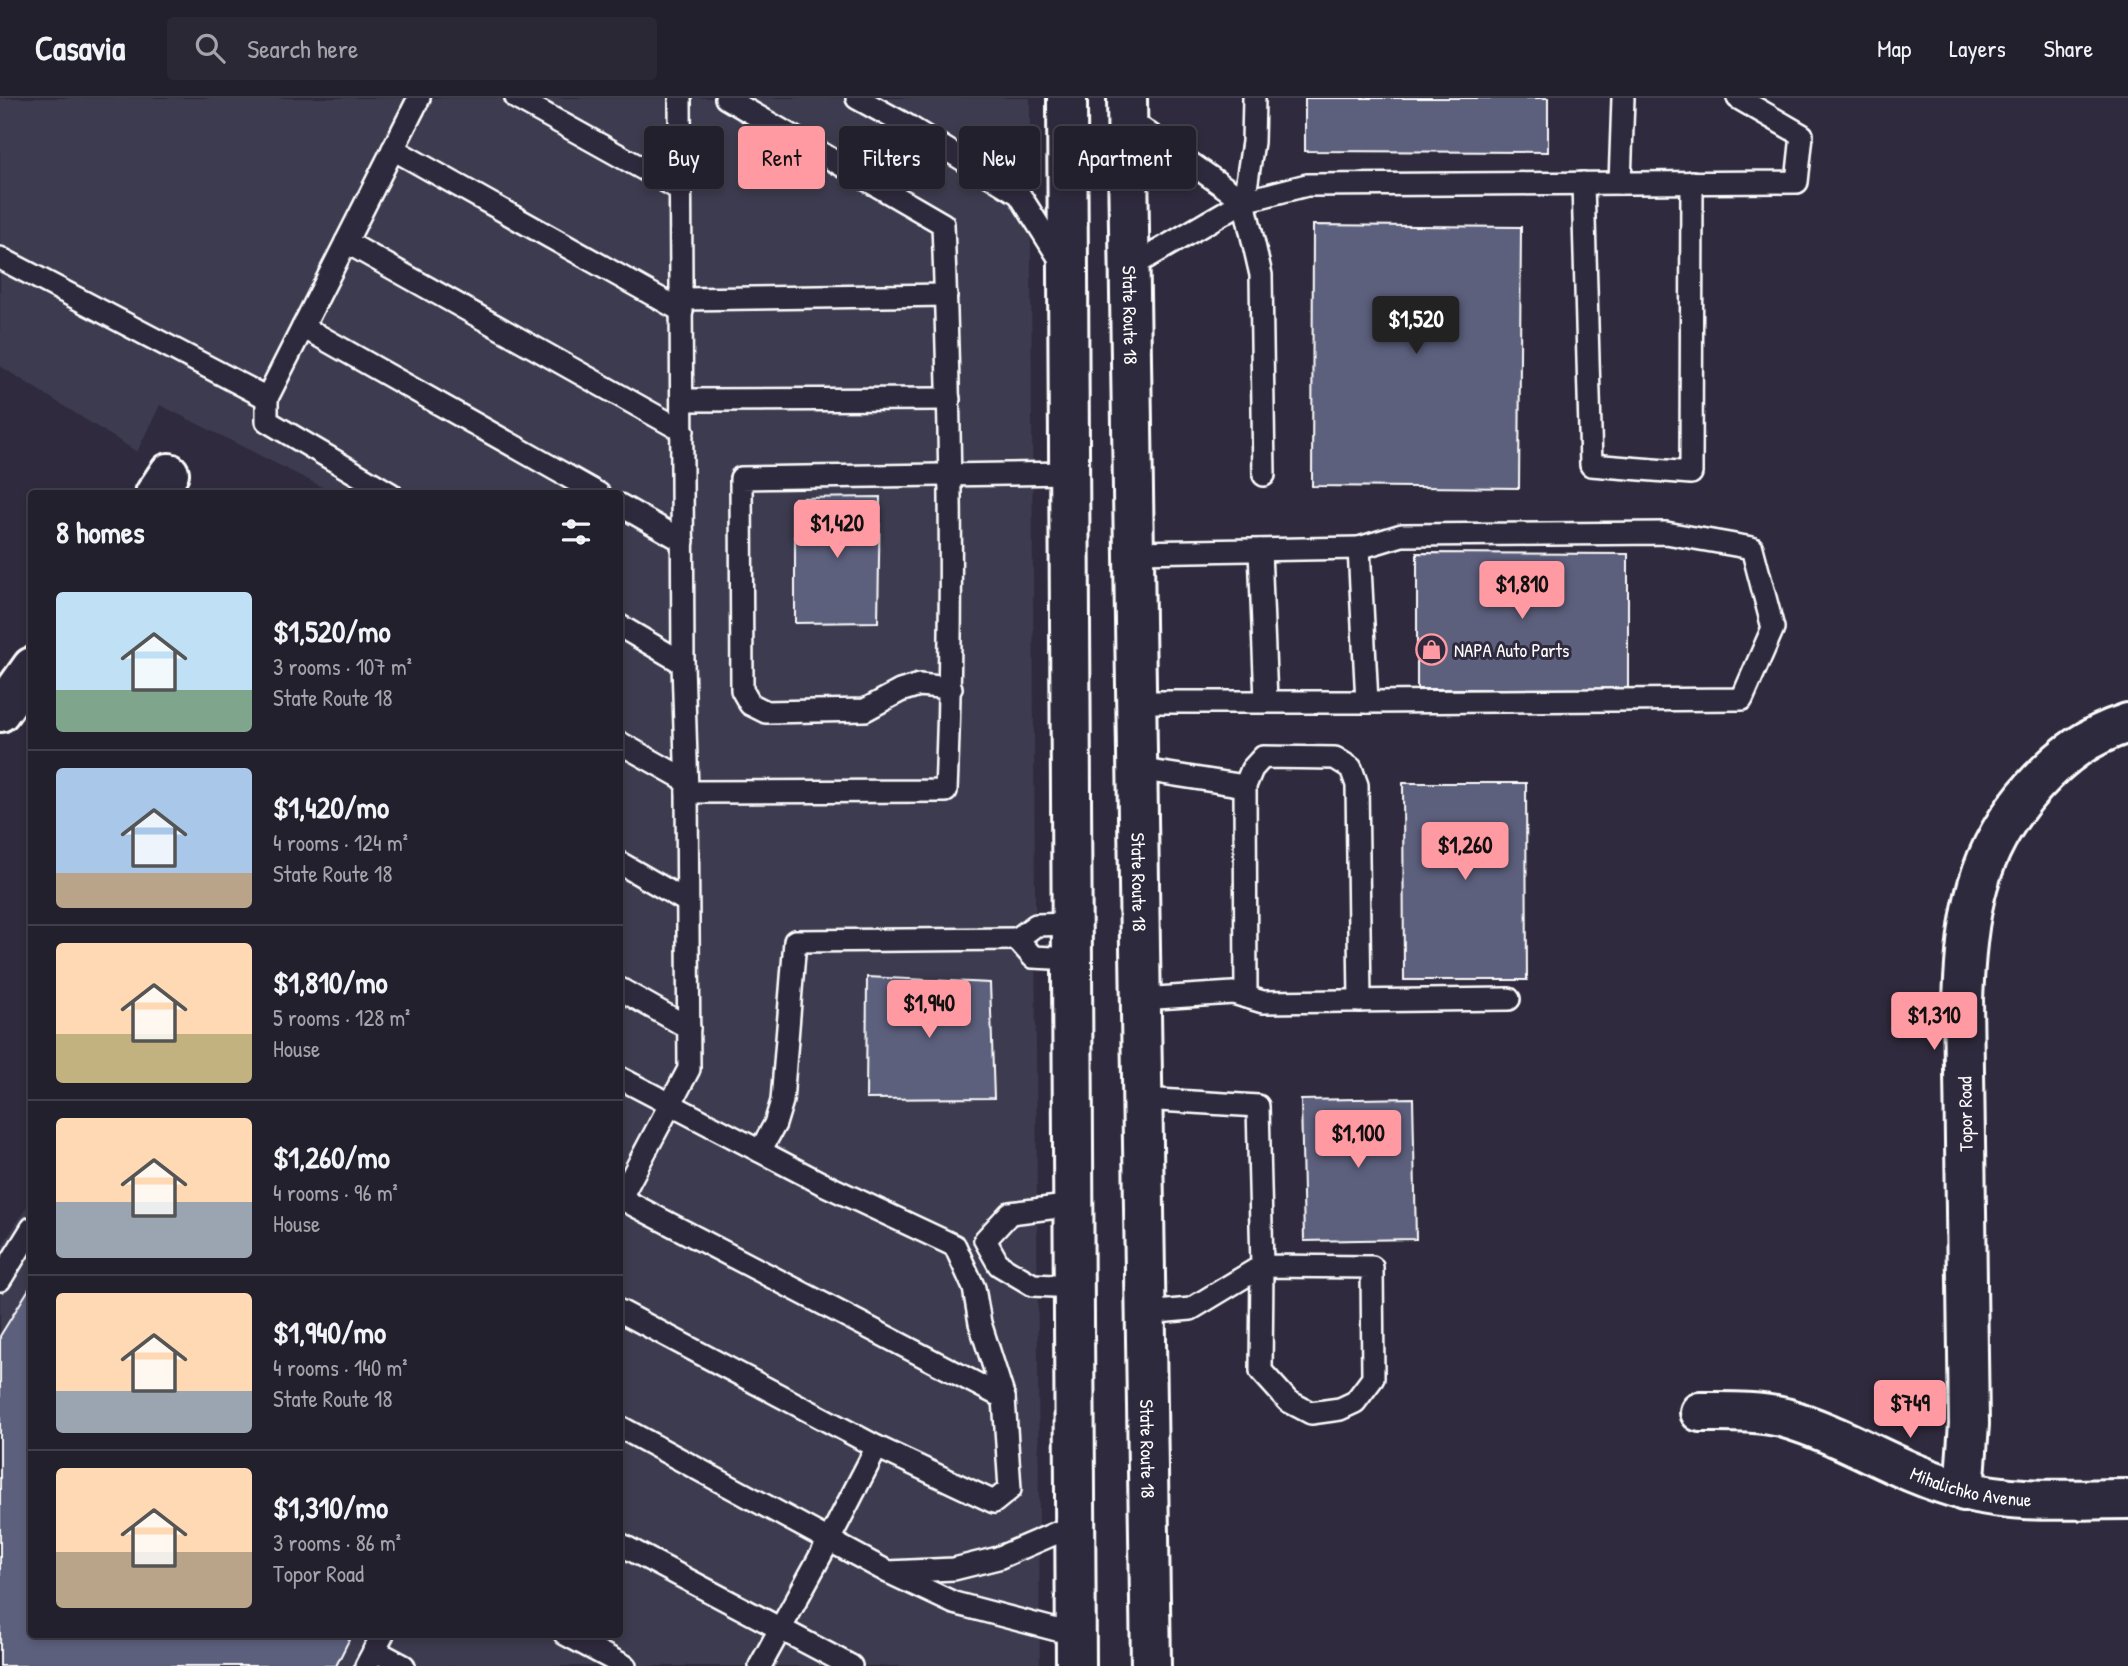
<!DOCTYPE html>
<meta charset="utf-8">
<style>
:root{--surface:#23202e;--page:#2b2836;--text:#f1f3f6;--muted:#a3a3aa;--line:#403e4a;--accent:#ff9aa2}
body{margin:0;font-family:"Patrick Hand",sans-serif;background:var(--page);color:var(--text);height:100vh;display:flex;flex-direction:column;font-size:26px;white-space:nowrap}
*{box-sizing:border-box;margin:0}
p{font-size:23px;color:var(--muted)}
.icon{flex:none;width:38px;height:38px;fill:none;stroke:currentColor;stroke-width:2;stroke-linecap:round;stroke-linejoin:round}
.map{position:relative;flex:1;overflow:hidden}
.panel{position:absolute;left:28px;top:392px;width:595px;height:1148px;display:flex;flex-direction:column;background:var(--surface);border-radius:7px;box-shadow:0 4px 10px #0003,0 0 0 2px var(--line)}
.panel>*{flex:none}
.banner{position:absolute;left:644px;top:28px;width:665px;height:63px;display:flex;gap:14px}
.price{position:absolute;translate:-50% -60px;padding:0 16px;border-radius:7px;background:var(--accent);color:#111;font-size:23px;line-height:46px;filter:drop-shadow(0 2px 4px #0008)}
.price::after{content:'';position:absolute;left:50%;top:42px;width:21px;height:16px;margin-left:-10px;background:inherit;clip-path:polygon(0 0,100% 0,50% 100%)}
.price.active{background:#222;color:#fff}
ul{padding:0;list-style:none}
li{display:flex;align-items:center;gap:21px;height:175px;padding:0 28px}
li+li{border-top:2px solid var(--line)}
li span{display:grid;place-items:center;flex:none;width:196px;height:140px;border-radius:7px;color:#555}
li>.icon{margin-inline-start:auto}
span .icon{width:84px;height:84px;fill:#fffc;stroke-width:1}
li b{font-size:30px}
h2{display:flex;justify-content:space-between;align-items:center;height:84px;padding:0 28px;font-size:30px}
.chip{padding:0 24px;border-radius:7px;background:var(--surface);box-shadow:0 4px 10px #0003,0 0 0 2px var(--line);font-size:24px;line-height:63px}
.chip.active{background:var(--accent);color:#111}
header{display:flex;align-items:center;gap:42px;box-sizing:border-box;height:98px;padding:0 35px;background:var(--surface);border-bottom:2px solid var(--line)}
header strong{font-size:33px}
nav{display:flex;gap:38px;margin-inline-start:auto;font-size:24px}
.search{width:490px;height:63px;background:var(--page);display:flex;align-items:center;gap:18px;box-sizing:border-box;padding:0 24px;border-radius:7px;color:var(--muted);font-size:26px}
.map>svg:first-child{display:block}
.built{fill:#3c3a50}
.building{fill:#5c617d;stroke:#fff;stroke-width:2}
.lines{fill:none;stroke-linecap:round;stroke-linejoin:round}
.service-casing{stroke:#fff;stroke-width:26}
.minor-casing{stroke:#fff;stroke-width:44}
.trunk-casing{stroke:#fff;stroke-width:44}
.service{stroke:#2f2a3d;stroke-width:21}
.minor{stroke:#2f2a3d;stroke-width:38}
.trunk{stroke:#2f2a3d;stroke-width:38}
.labels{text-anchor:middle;stroke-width:6;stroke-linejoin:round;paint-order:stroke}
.street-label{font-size:19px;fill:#fff;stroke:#2f2a3d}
.poi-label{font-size:19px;fill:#fff;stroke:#2f2a3d;text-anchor:start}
</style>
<header>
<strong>Casavia</strong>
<div class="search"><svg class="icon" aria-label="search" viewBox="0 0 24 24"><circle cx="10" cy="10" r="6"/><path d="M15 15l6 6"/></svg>Search here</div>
<nav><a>Map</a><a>Layers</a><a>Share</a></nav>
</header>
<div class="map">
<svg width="2128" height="1568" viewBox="0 0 2128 1568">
<rect width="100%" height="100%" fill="#2f2a3d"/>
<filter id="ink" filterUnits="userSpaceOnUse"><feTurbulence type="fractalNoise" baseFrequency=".0143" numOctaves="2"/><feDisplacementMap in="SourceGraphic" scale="14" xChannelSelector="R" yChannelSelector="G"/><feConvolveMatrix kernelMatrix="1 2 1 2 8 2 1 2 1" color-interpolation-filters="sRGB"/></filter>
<g filter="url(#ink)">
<!-- built -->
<polygon class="built" points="0,0 1030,0 1040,1568 0,1568 0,1151 31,1102 32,1536 620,1536 620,396 334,395 160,307 137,354 0,268"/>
<!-- building -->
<g class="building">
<polygon points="1305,0 1548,0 1548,54 1305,53"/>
<polygon points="1313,127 1521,129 1519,390 1312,388"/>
<polygon points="880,399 878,524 795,525 795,400"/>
<polygon points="1417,455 1628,456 1628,591 1417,591"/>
<polygon points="1403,685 1526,685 1527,882 1404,882"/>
<polygon points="867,879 990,885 994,1000 866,1001"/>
<polygon points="1413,1000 1416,1141 1304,1143 1301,1002"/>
<polygon points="32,1186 32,1536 352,1536 336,1568 0,1568 0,1238"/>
</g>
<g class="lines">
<defs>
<g id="service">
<polyline points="516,0 681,92"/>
<polyline points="857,0 908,28 1019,96 1063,166"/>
<polyline points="1254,0 1253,44 1244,103 1261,177 1264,377"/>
<polyline points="1127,20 1244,103 1129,170"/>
<polyline points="393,51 682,213"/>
<polyline points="1583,85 1591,367 1691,375 1692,84"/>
<polyline points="1620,85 1623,0"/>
<polyline points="1244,103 1307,87 1797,84 1802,37 1738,0"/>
<polyline points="346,144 683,333"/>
<polyline points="0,160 267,300 419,0"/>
<polyline points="682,201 946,197"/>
<polyline points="303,229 599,396"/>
<polyline points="267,300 267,323 391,396"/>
<polyline points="683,302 949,301"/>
<polyline points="620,407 683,443"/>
<polyline points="1359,450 1402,437 1666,435 1752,450 1773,530 1742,601 1367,604"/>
<polyline points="1260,452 1266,603"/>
<polyline points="1134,454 1359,450 1367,604 1136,604"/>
<polyline points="620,528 683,565"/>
<polyline points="951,590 919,587 900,593 865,612 766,614 750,606 742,592 741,380 1069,375"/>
<polyline points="620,645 686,682"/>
<polyline points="1137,671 1245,688"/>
<path d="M687,694L946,693C954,504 950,315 943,126L726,0"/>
<polyline points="620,765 686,803"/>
<polyline points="1072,826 1036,827 1017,841 1033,859 1072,861"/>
<polyline points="620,891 689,930"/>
<polyline points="1246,899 1245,688 1252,671 1263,659 1335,660 1351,670 1357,687 1360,903"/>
<polyline points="1141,901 1233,895 1263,904 1509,901"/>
<polyline points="620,980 821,1085 955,1148 974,1190 980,1225 1004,1300 1010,1391 994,1404 877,1349"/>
<polyline points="1142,1001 1258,1008 1262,1168 1372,1169 1373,1280 1355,1304 1340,1311 1311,1315 1288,1303 1261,1273 1262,1168 1191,1211 1145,1215"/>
<polyline points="760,1053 775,1026 782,1003 795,843 1017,841"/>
<polyline points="620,1100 1004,1300"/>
<polyline points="620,1101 689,971 687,694 683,565 680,0"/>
<polyline points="1074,1107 1010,1115 985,1142 999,1167 1033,1187 1074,1189"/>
<polyline points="0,1182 32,1130"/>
<polyline points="620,1213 877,1349 828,1444 760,1568"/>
<polyline points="620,1329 888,1474"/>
<polyline points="620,1446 851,1568"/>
<polyline points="565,1536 625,1568"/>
<polyline points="1076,1537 954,1505 888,1474 954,1471 998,1460 1077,1426"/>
<polyline points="374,1552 404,1568"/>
<polyline points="366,1568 383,1536"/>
</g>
<g id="minor">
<polyline points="155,396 169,375"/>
<polyline points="0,614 32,569"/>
<path id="s1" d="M1700,1314C1729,1314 1757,1313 1785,1320C1847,1338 1901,1376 1963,1392C2017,1406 2073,1401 2128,1401"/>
<path d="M1964,1393L1969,1326L1963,901C1967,815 1975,753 2035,687C2063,656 2088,638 2128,625"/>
</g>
<g id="trunk">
<polyline points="1067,0 1076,1568"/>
<path id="s2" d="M1127,0L1151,1568"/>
</g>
</defs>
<!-- service casing -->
<use href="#service" class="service-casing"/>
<!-- minor casing -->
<use href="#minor" class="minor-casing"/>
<!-- trunk casing -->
<use href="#trunk" class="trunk-casing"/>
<!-- service -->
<use href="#service" class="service"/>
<!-- minor -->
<use href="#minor" class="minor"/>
<!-- trunk -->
<use href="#trunk" class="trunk"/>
</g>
</g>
<!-- icons -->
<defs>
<symbol id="shop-ring" viewBox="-11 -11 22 22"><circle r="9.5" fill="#2f2a3d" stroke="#ff9aa2" stroke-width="1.5"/><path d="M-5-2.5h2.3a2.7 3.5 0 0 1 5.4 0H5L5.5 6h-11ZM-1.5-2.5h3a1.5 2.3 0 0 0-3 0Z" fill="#ff9aa2"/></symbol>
</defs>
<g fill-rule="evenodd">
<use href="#shop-ring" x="1414" y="534" width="35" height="35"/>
</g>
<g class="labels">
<!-- street labels -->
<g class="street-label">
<text dy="7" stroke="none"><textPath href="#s2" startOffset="217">State Route 18</textPath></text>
<text dy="7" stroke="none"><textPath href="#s2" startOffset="784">State Route 18</textPath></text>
<text transform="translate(1965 1016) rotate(-91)" y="7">Topor Road</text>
<text dy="7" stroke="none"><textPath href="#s2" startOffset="1351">State Route 18</textPath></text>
<text dy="7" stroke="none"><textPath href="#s1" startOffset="285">Mihalichko Avenue</textPath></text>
</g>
<!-- poi labels -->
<g class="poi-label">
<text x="1454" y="559">NAPA Auto Parts</text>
</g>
</g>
</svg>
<b class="price active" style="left:1416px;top:258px">$1,520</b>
<b class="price" style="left:837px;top:462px">$1,420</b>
<b class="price" style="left:1522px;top:523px">$1,810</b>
<b class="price" style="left:1465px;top:784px">$1,260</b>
<b class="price" style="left:929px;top:942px">$1,940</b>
<b class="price" style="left:1934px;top:954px">$1,310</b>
<b class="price" style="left:1358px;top:1072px">$1,100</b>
<b class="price" style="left:1910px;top:1342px">$749</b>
<div class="banner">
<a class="chip">Buy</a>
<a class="chip active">Rent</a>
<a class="chip">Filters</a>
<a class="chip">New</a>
<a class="chip">Apartment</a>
</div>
<section class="panel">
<h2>8 homes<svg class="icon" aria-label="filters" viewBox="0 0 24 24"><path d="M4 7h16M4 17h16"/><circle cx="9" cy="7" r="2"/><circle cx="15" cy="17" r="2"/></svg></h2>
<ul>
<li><span style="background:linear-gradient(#bfe0f5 70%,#7fa58c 0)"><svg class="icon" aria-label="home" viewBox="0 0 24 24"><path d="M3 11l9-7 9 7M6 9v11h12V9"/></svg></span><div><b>$1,520/mo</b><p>3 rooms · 107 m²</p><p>State Route 18</p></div></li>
<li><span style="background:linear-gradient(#a9c7e8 75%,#b9a48a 0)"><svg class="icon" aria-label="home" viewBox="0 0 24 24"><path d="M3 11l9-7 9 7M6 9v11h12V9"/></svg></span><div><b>$1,420/mo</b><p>4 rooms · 124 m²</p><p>State Route 18</p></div></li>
<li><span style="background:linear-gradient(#ffd9b3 65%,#c2b280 0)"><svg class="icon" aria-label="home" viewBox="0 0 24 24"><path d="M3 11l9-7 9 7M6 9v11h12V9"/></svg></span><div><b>$1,810/mo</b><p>5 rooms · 128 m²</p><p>House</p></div></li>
<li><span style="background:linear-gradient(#ffd9b3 60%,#9aa5b1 0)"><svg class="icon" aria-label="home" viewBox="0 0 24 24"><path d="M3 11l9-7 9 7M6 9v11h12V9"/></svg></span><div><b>$1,260/mo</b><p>4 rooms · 96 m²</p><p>House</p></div></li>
<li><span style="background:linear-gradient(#ffd9b3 70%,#9aa5b1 0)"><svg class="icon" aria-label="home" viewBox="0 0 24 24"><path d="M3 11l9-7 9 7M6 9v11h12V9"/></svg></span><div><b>$1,940/mo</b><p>4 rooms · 140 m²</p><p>State Route 18</p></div></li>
<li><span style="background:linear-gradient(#ffd9b3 60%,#b9a48a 0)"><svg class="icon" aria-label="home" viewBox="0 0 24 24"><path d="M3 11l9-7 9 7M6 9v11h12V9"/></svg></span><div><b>$1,310/mo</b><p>3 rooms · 86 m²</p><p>Topor Road</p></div></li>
</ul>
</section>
</div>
